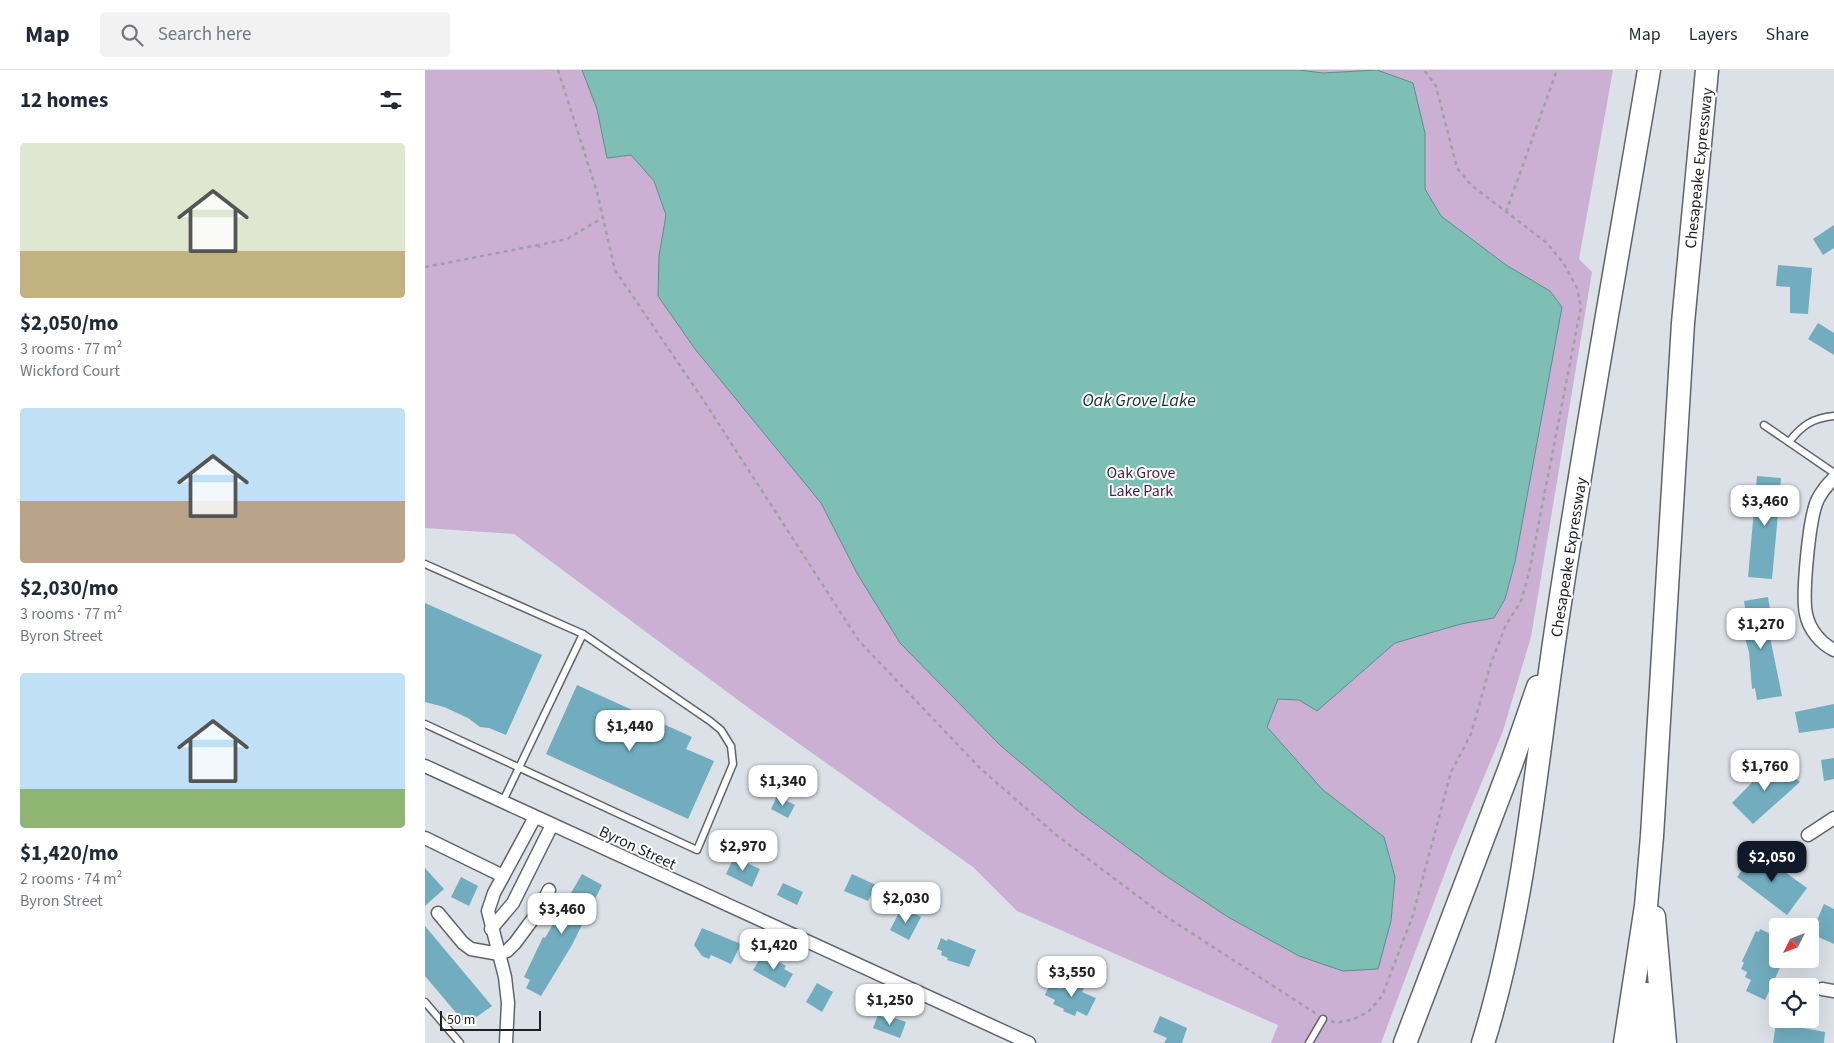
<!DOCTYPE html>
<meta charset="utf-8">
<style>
:root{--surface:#fff;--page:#f2f2f3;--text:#1f2937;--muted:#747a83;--line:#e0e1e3;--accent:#111827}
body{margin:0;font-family:"Source Sans 3",sans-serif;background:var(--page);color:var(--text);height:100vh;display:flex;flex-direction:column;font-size:19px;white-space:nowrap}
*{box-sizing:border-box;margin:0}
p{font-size:16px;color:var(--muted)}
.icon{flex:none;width:28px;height:28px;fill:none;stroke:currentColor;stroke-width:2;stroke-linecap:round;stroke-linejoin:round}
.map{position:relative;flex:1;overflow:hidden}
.sheet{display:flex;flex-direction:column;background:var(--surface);width:425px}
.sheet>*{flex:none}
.needle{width:32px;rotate:228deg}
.tools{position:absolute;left:1344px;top:848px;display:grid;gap:10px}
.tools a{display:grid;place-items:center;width:50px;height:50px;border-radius:5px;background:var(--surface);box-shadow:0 5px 20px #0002;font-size:25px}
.scale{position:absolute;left:15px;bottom:12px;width:101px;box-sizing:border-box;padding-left:5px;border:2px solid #1d1f21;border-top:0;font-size:14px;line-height:18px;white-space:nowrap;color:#1d1f21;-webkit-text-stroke:4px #fff;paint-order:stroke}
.price{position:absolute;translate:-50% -42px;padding:0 11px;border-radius:10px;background:#fff;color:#222;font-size:16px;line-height:32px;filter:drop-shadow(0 1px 2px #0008)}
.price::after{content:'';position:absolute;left:50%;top:30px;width:15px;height:11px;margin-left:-8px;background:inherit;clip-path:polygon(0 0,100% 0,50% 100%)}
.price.active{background:var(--accent);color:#fff}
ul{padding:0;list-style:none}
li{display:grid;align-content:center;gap:10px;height:265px;padding:0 20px}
li span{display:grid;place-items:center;height:155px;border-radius:5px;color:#555}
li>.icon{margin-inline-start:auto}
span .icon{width:90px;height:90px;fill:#fffc;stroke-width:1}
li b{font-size:21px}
h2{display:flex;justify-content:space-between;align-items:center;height:60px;padding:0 20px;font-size:21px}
header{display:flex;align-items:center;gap:30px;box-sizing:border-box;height:70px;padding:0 25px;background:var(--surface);border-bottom:1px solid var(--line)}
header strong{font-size:24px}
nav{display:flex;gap:28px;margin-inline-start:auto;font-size:18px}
.search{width:350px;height:45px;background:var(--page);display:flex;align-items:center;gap:12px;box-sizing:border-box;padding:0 18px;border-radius:5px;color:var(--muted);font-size:19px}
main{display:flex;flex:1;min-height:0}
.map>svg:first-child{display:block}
.green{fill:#cbb0d4}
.water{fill:#7dbeb5;stroke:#608e89}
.building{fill:#71adbf}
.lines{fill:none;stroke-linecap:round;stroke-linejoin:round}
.service-casing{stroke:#606469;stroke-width:9}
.minor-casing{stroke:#606469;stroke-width:15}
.motorway-casing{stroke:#606469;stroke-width:25}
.path{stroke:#9da1a5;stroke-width:2.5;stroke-dasharray:4 4;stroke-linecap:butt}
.service{stroke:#fff;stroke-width:6}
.minor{stroke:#fff;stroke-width:12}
.motorway{stroke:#fff;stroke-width:22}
.labels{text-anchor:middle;stroke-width:4;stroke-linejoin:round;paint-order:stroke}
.street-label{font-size:16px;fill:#1d1f21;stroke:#fff}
.park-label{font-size:16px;fill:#431c50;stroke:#fff}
.water-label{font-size:18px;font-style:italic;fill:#12332f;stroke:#fff}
</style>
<header>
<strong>Map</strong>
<div class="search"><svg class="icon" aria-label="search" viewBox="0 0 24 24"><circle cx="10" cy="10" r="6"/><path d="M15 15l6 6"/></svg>Search here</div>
<nav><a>Map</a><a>Layers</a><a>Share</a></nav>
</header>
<main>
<section class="sheet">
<h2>12 homes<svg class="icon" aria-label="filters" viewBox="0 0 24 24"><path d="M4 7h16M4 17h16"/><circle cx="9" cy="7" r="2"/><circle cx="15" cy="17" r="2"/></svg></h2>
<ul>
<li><span style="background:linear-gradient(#dfe7d0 70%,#c2b280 0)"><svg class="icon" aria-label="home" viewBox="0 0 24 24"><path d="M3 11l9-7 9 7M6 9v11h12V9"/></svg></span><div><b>$2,050/mo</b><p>3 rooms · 77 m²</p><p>Wickford Court</p></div></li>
<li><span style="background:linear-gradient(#bfe0f5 60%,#b9a48a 0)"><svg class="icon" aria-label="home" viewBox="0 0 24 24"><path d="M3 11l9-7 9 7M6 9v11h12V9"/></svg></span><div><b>$2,030/mo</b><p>3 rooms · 77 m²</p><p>Byron Street</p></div></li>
<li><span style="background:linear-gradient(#bfe0f5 75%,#8fb573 0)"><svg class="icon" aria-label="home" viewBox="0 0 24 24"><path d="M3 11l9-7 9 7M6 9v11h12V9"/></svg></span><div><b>$1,420/mo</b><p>2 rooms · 74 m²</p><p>Byron Street</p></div></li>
</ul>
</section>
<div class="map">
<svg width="1409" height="973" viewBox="0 0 1409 973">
<rect width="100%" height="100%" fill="#dce1e7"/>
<!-- green -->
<polygon class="green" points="0,0 1188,0 1154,189 1167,202 1106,567 1078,661 1027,784 956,973 846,973 853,955 592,841 548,797 325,639 89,464 0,458"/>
<!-- water -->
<polygon class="water" points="157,0 874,0 898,3 952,0 988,13 1000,63 1000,119 1016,146 1081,195 1125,221 1137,237 1090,492 1080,529 1069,548 1036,554 970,573 892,641 874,630 853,629 842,657 898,720 959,767 970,807 966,851 953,899 918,901 874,886 803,847 738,804 653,741 576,676 475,573 433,505 396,433 270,279 233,226 234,186 241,145 229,111 206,85 182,88 172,39"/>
<!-- building -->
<g class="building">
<polygon points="1409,155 1409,178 1398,185 1388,169"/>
<polygon points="1353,195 1387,198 1383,244 1365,243 1365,217 1351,216"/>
<polygon points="1393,253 1409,263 1409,285 1383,269"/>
<polygon points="1332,406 1356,408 1355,420 1358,420 1357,434 1354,433 1347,509 1323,507"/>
<polygon points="1343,527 1345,540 1343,541 1347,566 1345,567 1357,626 1332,630 1330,618 1327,619 1324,582 1317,558 1323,557 1319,531"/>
<polygon points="0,533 117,585 81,665 64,658 55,657 43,648 19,637 0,632"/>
<polygon points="152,615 267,667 261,679 289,691 263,749 121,684"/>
<polygon points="1409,634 1409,658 1374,663 1370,642"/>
<polygon points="1409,688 1409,709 1399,711 1396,690"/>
<polygon points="1354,692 1375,712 1328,754 1307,733 1342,697 1345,701"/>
<polygon points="352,726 370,735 363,748 346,739"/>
<polygon points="1331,781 1382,818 1362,845 1312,807"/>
<polygon points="309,787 335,799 327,817 301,804"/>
<polygon points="0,798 19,819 0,836"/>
<polygon points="157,804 177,815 147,875 116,926 101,918 105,910 99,907 118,867 120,868"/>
<polygon points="427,804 451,815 443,831 419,821"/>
<polygon points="36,807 53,816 44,836 26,827"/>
<polygon points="358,813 378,822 372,835 352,825"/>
<polygon points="1399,834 1409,839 1409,874 1386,864"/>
<polygon points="477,837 496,847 484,870 465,860"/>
<polygon points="0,856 67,936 43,953 40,949 38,951 0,906"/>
<polygon points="277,858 316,874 306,894 286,885 284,889 277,886 269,875"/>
<polygon points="1335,859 1352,867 1352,889 1359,889 1340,930 1321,921 1326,910 1320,907 1322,902 1316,899 1319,893 1317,891 1331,861 1334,862"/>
<polygon points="516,868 522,871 523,869 551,880 544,897 522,890 523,888 516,885 517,881 512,879"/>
<polygon points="337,886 345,891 347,888 361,896 359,899 368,904 360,918 328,900"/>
<polygon points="650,908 661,913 657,922 671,928 662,946 652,941 650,946 638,941 639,939 628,934 630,930 620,925 625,914 635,919 639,912 647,916"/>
<polygon points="392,913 408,922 397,942 381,932"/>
<polygon points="453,945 460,948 461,945 481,952 475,968 448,958"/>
<polygon points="735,946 762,958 757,973 739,973 742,968 728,962"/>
<polygon points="1351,953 1400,962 1399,973 1348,973"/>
</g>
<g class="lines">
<defs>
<g id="service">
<polyline points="1339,355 1409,403"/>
<path d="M1364,372C1377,355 1388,348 1409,346"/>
<polyline points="0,494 158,564 78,731"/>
<polyline points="0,654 272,780 308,694 306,676 296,660 285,651 158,564"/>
<polyline points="0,932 35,973"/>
<polyline points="884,973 898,949"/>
</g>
<g id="minor">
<path d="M1409,408C1403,414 1397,421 1393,429C1384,446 1377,525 1381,544C1384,559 1395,573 1409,580"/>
<polyline points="0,696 604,973"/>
<polyline points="1383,765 1409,748"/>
<polyline points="0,768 78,806"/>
<polyline points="13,843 38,873 46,879 74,884 82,881 90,873 113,842 124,820"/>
<polyline points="66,859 88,833 127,755"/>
<polyline points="1397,919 1409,921"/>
<polyline points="81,973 83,933 80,907 63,841 69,823 110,747"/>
</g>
<g id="motorway">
<polyline points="1229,847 1240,973"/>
<polyline points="980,973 1087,692 1113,617"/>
<path d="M1058,973C1098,845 1110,705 1129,573C1157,381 1192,191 1224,0"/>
<polyline points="1200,973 1221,836 1227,766 1258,253 1282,0"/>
<polyline points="1219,973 1221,924"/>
</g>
</defs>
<!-- service casing -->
<use href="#service" class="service-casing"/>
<!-- minor casing -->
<use href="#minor" class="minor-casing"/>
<!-- motorway casing -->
<use href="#motorway" class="motorway-casing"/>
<!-- path -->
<g class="path">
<polyline points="133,0 172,122 190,200 277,328 434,571 555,698 630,764 734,842 890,943"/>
<polyline points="1081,142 1132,0"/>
<polyline points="114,178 114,175 142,169 177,148"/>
<polyline points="0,197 114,175"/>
<polyline points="906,951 911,953 929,949 943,942 957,926 988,845 1026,702 1046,664 1066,593 1081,555 1096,531 1104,503 1156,237 1152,218 1139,194 1122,173 1046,115 1032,98 1011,16 999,0"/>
</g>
<!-- service -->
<use href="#service" class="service"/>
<!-- minor -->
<use href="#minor" class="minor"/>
<!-- motorway -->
<use href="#motorway" class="motorway"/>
</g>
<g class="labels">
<!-- street labels -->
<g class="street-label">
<text transform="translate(1273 98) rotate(-84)" y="6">Chesapeake Expressway</text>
<text transform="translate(1143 487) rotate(-81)" y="6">Chesapeake Expressway</text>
<text transform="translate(213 777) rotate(25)" y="6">Byron Street</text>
</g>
<!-- park labels -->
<g class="park-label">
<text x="716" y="408">Oak Grove<tspan x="716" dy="18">Lake Park</tspan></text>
</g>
<!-- water labels -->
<g class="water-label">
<text x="714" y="336">Oak Grove Lake</text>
</g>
</g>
</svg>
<div class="tools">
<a><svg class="needle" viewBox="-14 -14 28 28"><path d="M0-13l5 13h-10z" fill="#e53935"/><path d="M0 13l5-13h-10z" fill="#747a83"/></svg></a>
<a><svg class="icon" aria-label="locate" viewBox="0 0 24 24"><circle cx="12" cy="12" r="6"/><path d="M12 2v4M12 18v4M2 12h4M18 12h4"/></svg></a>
</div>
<div class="scale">50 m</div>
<b class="price" style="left:1340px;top:457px">$3,460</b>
<b class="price" style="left:1336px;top:580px">$1,270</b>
<b class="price" style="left:205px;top:682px">$1,440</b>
<b class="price" style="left:1340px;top:722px">$1,760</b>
<b class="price" style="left:358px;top:737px">$1,340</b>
<b class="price" style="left:318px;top:802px">$2,970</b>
<b class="price active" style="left:1347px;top:813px">$2,050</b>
<b class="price" style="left:481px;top:854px">$2,030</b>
<b class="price" style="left:137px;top:865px">$3,460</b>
<b class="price" style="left:349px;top:901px">$1,420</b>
<b class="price" style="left:647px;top:928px">$3,550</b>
<b class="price" style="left:465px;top:956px">$1,250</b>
</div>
</main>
